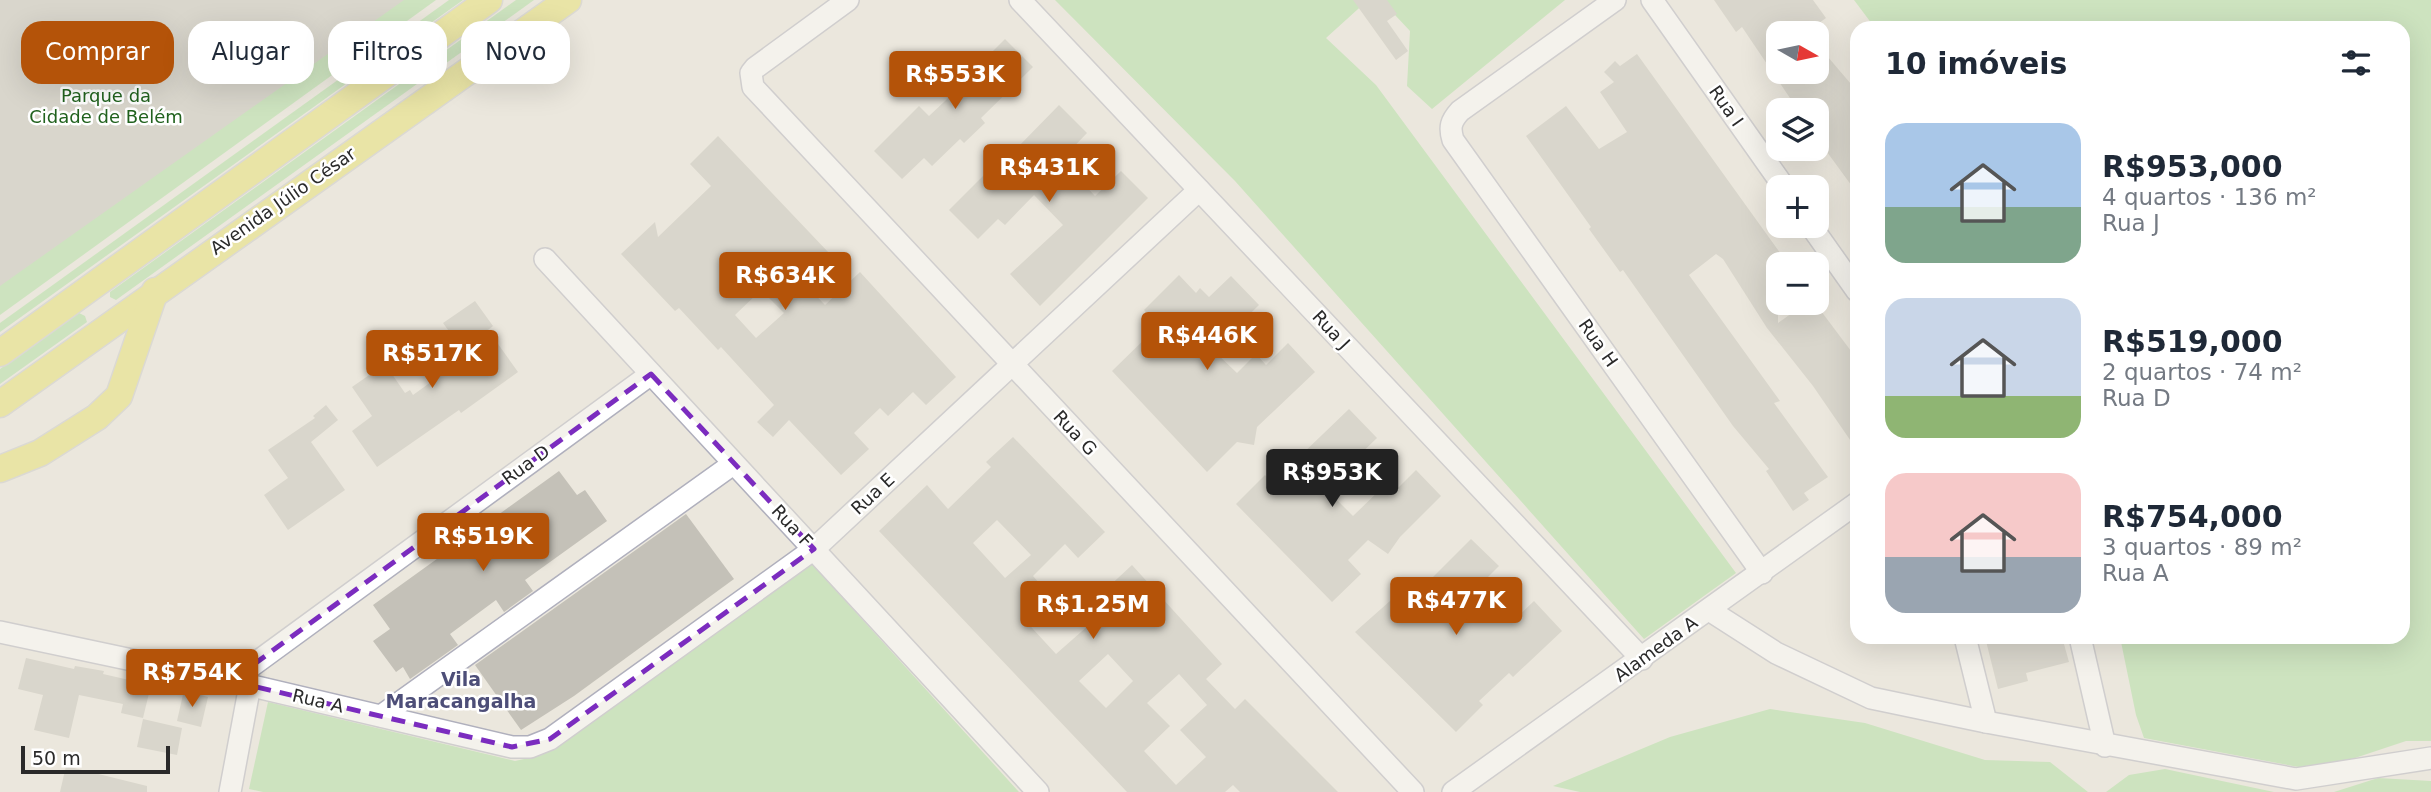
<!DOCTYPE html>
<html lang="pt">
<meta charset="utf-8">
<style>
:root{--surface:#fff;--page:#f6f6f7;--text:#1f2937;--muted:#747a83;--accent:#b45309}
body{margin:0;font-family:"DejaVu Sans",sans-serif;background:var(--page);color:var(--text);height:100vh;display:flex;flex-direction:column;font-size:26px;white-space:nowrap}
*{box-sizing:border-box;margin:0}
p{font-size:23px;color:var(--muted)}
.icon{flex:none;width:38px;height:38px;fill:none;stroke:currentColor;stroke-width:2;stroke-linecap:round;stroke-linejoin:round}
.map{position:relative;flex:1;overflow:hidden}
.panel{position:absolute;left:1850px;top:21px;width:560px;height:623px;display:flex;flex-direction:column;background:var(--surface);border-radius:21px;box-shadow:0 7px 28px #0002}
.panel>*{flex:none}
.banner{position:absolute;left:21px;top:21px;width:665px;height:63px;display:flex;gap:14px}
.needle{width:46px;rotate:99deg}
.controls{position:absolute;left:1766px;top:21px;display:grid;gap:14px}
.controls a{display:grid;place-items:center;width:63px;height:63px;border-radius:14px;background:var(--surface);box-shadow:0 7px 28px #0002;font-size:35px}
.scale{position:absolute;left:21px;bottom:18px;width:149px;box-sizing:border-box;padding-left:7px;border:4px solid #2a2a2a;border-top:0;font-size:19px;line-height:24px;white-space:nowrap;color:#2a2a2a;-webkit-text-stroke:5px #fff;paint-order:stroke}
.price{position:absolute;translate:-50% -60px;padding:0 16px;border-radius:7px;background:var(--accent);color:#fff;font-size:23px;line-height:46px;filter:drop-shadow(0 2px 4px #0008)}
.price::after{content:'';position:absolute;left:50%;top:42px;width:21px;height:16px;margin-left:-10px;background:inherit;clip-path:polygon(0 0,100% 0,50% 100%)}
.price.selected{background:#222;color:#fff}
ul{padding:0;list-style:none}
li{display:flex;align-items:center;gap:21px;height:175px;padding:0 35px}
li span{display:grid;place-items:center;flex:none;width:196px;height:140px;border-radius:21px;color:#555}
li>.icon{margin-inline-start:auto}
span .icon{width:84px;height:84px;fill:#fffc;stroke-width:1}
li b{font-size:30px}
h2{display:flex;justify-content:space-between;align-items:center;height:84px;padding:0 35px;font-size:30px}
.pill{padding:0 24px;border-radius:21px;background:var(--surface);box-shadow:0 7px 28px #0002;font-size:24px;line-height:63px}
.pill.selected{background:var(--accent);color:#fff}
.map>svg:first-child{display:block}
.green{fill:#a8de9c}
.building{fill:#c4c1b8;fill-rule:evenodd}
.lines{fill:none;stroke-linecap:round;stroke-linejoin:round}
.minor-casing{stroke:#b0b0bd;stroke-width:24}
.major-casing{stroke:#c8c8c8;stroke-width:29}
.minor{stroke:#fff;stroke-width:21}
.major{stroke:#e7df65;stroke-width:26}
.marked{fill:none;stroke:#7b2cbf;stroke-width:5;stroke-dasharray:14 9;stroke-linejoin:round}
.labels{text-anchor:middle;stroke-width:5;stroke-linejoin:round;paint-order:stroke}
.park-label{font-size:18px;fill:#21621e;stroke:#fff}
.street-label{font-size:18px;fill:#2a2a2a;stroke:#fff}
.neighbourhood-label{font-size:19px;font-weight:bold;fill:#4d4e78;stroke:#fff}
</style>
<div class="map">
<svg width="2431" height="792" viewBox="0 0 2431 792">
<rect width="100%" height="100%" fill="#ebe7dd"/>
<!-- green -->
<g class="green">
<polygon points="0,0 436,0 0,315"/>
<polygon points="449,0 463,0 0,332 0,323"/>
<polygon points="516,0 534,0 116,300 110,297 110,292"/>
<polygon points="1055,0 1368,0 1326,38 1376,85 1736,573 1644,639 1235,181"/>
<polygon points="1381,0 1565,0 1432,109 1407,86 1410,31"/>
<polygon points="1854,0 2431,0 2431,741 2406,741 2346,761 2304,768 2144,738 2136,715 2120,637 2403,637 2403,28 1875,28"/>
<polygon points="79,313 85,316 87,322 0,384 0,369"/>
<polygon points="811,563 1019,792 263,792 249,789 268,702 515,761 542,755"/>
<polygon points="1770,709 1865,723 1985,760 2050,762 2088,792 1580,792 1553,786 1670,737"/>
<polygon points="2165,769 2274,792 2106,792 2129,775"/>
<polygon points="2378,778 2431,781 2431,792 2334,792"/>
</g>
<!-- building -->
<g class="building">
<polygon points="0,0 404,0 0,286"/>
<polygon points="1353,0 1387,0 1397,14 1387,21 1408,51 1396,60"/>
<polygon points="1714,0 1813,0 1826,18 1805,33 1778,33 1778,72 1816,72 1816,43 1857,91 1857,193 1816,137 1816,110 1798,110 1742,27 1736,32"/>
<polygon points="1005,39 1033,67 981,118 985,123 964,143 960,139 932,166 924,158 902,179 874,151 919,106 929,116 961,86 966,78 953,66 967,52 980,64"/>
<polygon points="1637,54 1788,264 1778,264 1778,323 1806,303 1815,303 1857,359 1857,450 1813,386 1767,328 1723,259 1716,254 1689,275 1780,401 1774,403 1828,477 1804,493 1809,500 1793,511 1766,471 1769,469 1733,426 1623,270 1620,272 1589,229 1591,227 1526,136 1566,106 1599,149 1627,132 1600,92 1614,82 1604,72 1615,61 1620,66"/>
<polygon points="1059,105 1087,133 1061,160 1095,196 1121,171 1148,198 1040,306 1010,274 1063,225 1034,195 1005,225 998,219 978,239 949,210 1009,150 1012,153"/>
<path d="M718,136L829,253L801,280L825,305L860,272L956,377L926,405L913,392L888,416L880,408L854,433L869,449L841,475L789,420L773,437L757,422L774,405L721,347L718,350L679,308L675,311L621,254L655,222L658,237L711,186L690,164ZM761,290L784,313L756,338L735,315Z"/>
<polygon points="1179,275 1196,293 1200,288 1209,297 1231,276 1259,305 1213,350 1237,373 1256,354 1266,365 1288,343 1315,372 1257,427 1254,445 1237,442 1207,472 1112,371 1159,325 1144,310"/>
<polygon points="475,301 493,326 488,330 518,372 461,413 459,410 377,467 352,431 372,416 352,387 385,364 405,393 410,390 413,395 467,356 443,323"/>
<polygon points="326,405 338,420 311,442 345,490 288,530 264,495 288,478 268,450 315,418 313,416"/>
<polygon points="1349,409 1377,438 1325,488 1353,516 1385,485 1393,493 1416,470 1441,496 1400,537 1388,554 1368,540 1348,560 1361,574 1332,602 1236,504 1265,475 1270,480 1295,457 1297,459"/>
<path d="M1013,437L1105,532L1078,558L1065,544L1033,576L1047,592L1021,616L1056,654L1114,603L1104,591L1132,565L1222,664L1206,679L1235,709L1245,699L1338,792H1240L1233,785L1225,792H1127L879,531L927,485L948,509L991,467L986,462ZM997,520L1031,555L1005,578L973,543ZM1108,654L1133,681L1106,708L1079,681ZM1179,674L1207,705L1180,730L1206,757L1176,785L1144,751L1170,726L1147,703Z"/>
<polygon points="559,471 577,495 585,490 607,521 525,580 533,591 504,612 496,600 450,634 458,645 410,679 403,667 396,672 373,641 390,629 373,605"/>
<polygon points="686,514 734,579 574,696 521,730 475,665"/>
<polygon points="1471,539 1499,566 1478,587 1511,623 1534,601 1562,631 1513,677 1509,673 1479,701 1483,705 1456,732 1355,632 1408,585 1416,594"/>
<polygon points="1985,637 2062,637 2069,662 2026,673 2028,681 1998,689"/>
<polygon points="26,658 74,669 75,666 104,671 103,674 151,685 143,718 121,713 123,704 79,695 69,738 34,730 43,695 18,689"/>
<polygon points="184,690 208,697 201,727 177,721"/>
<polygon points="143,719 182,728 177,755 137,747"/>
<polygon points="66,766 147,786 147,792 60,792"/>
</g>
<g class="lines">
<defs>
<g id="minor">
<polyline points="848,0 755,68 751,73 753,87 1413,792"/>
<polyline points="1020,0 1642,659"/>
<path d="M1615,0L1460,111C1451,121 1449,127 1453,140L1762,573"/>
<polyline points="1652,0 1784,187"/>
<polyline points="1811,226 1857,291"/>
<polyline points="545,259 1038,792"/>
<polyline points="1709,610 1776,653 1871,698 1986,722 2296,779 2431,758"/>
<polyline points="0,632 231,681 512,747 530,747 550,739 814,549 1199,190"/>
<polyline points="1965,637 1986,722"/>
<polyline points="2080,637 2105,746"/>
<polyline points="231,681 651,374"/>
<polyline points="381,716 733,464"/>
<polyline points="230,792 250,685"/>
<polyline points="1453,792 1857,503"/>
</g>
<g id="major">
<polyline points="0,353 489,0"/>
<polyline points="0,404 568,0"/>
<polyline points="0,469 40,453 97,417 119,396 155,291"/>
</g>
</defs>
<!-- minor casing -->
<use href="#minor" class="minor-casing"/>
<!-- major casing -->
<use href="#major" class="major-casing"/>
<!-- minor -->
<use href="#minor" class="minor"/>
<!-- major -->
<use href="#major" class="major"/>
</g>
<!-- marked area -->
<path d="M0 0H2431V792H0ZM651,374L814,549L550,739L512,747L231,681Z" fill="#ebe7dd" fill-opacity=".55" fill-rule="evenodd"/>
<path class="marked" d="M651,374L814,549L550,739L512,747L231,681Z"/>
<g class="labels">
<!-- park labels -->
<g class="park-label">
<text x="106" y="102">Parque da<tspan x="106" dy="21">Cidade de Belém</tspan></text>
</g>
<!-- street labels -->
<g class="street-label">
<text transform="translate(1726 106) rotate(55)" y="6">Rua I</text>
<text transform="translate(283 201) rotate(-35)" y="6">Avenida Júlio César</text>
<text transform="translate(1331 330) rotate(47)" y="6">Rua J</text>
<text transform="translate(1598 343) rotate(55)" y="6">Rua H</text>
<text transform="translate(1075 433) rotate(47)" y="6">Rua G</text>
<text transform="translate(526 465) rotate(-36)" y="6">Rua D</text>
<text transform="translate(873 494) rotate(-43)" y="6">Rua E</text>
<text transform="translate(792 526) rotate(47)" y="6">Rua F</text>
<text transform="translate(1656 649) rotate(-36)" y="6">Alameda A</text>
<text transform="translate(318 701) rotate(13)" y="6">Rua A</text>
</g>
<!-- neighbourhood labels -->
<g class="neighbourhood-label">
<text x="461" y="686">Vila<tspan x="461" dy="22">Maracangalha</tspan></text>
</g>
</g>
</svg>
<div class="controls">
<a><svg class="needle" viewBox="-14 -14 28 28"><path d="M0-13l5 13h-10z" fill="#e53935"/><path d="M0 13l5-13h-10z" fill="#747a83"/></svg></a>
<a><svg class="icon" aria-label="layers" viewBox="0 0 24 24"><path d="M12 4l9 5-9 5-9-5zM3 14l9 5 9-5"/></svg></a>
<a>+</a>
<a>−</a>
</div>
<div class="scale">50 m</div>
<b class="price" style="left:955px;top:111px">R$553K</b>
<b class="price" style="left:1049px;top:204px">R$431K</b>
<b class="price" style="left:785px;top:312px">R$634K</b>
<b class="price" style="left:1207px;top:372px">R$446K</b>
<b class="price" style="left:432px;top:390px">R$517K</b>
<b class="price selected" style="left:1332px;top:509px">R$953K</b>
<b class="price" style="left:483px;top:573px">R$519K</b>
<b class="price" style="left:1456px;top:637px">R$477K</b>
<b class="price" style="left:1093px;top:641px">R$1.25M</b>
<b class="price" style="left:192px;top:709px">R$754K</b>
<div class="banner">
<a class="pill selected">Comprar</a>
<a class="pill">Alugar</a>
<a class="pill">Filtros</a>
<a class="pill">Novo</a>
</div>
<section class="panel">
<h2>10 imóveis<svg class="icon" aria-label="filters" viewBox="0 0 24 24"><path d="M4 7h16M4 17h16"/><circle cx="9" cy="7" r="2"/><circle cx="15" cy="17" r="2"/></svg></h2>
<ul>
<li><span style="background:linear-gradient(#a9c7e8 60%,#7fa58c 0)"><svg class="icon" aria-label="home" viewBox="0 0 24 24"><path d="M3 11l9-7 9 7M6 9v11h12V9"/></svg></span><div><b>R$953,000</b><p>4 quartos · 136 m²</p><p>Rua J</p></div></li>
<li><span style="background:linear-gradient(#c9d6e8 70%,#8fb573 0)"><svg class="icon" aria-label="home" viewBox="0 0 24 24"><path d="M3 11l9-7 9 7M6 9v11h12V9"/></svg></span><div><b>R$519,000</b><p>2 quartos · 74 m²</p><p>Rua D</p></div></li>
<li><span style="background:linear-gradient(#f6c9c9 60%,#9aa5b1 0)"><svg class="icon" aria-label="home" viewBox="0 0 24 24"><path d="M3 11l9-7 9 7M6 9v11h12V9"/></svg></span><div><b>R$754,000</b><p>3 quartos · 89 m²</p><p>Rua A</p></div></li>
</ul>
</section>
</div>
